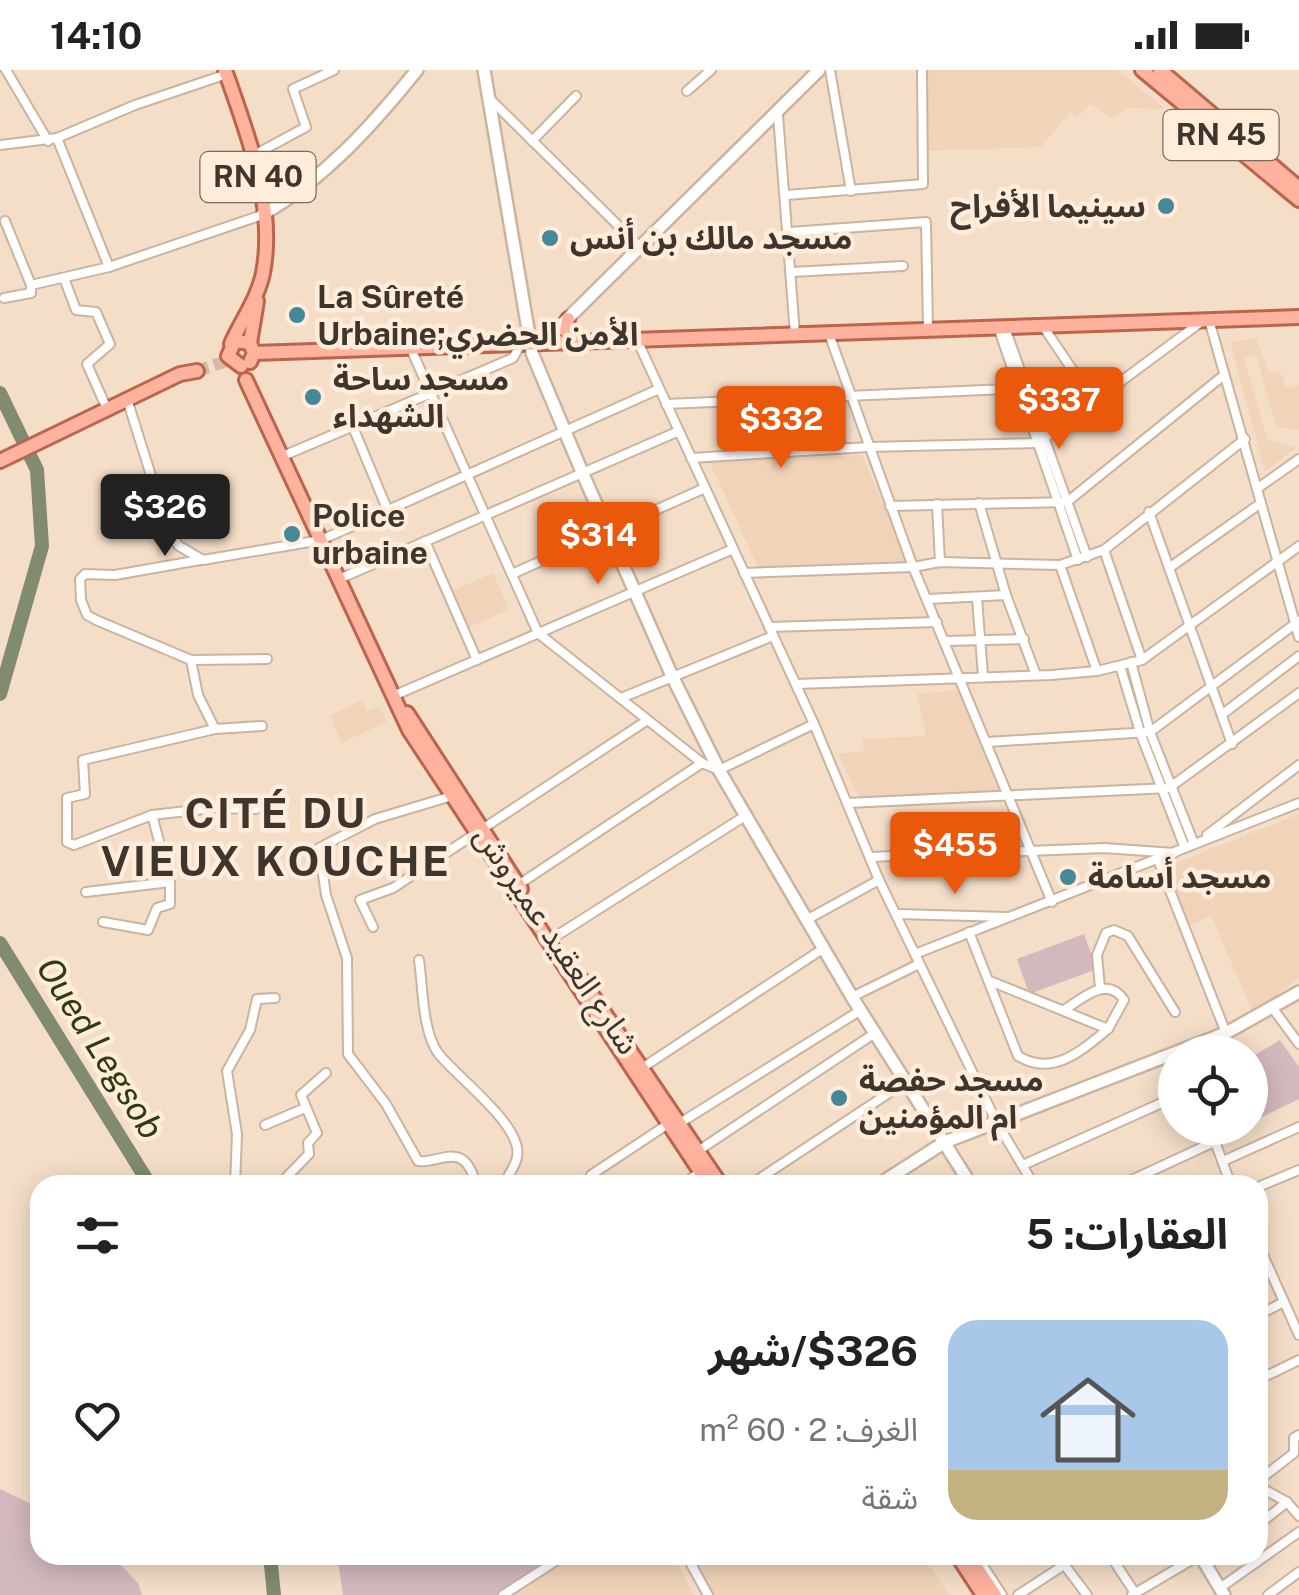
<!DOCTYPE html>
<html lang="ar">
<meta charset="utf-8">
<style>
:root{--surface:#fff;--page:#f6f6f6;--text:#222;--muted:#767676;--accent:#ea580c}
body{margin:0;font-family:"Public Sans","Noto Sans Arabic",sans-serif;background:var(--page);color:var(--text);direction:rtl;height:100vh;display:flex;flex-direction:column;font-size:38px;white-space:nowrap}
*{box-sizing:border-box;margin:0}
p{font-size:32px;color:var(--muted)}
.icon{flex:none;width:55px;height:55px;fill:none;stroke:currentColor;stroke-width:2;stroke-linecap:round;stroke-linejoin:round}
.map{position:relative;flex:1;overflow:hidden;direction:ltr}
.side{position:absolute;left:30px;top:1105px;width:1238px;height:390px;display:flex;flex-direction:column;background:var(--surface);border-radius:30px;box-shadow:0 5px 25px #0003;direction:rtl}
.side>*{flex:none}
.fabs{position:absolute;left:1158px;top:965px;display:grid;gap:20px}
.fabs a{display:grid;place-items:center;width:110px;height:110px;border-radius:50%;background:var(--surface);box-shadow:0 5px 25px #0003;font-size:50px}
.price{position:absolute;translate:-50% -85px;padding:0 22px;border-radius:10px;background:var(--accent);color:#fff;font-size:32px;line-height:65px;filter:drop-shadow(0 2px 5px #0008)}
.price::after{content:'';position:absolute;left:50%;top:60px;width:30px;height:22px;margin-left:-15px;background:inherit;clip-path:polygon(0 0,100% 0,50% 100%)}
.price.current{background:#222;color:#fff}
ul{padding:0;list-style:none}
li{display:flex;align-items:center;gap:30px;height:250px;padding:0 40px}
li span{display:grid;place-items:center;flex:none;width:280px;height:200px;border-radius:30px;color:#555}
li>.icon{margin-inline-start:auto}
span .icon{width:120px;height:120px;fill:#fffc;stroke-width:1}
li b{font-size:42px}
h2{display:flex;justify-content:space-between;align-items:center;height:120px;padding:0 40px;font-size:42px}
.status{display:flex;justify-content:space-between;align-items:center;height:70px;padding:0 50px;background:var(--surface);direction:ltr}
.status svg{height:28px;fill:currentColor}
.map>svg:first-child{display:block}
.built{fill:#f0d3b8}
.green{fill:#d3b9be}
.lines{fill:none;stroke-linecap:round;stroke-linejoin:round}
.river{stroke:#818b70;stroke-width:14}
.primary-tunnel{stroke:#d0bca9;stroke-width:12;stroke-dasharray:12 6;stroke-linecap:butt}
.street-casing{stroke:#cbb49f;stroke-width:12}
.secondary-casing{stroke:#cbb49f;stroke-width:16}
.primary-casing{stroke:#bb654c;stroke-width:18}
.street{stroke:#fff;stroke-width:8}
.secondary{stroke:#fff;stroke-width:11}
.primary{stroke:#ffb29e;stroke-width:12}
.poi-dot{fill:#458898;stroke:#ffecdb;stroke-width:4}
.labels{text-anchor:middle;stroke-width:9;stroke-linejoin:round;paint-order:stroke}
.shield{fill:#ffecdb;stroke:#786c61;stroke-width:2.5}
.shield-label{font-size:30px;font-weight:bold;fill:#3e352d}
.poi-label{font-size:32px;font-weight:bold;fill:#3e352d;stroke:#ffecdb;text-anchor:start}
.street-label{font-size:32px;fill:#3e352d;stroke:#ffecdb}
.water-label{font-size:35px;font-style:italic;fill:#2e3c0e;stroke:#ffecdb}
.district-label{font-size:42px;font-weight:bold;letter-spacing:2.5px;fill:#3e352d;stroke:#ffecdb}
</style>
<div class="status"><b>14:10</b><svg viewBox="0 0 49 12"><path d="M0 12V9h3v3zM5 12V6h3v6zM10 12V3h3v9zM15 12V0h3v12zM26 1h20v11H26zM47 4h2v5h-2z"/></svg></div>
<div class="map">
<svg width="1299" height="1525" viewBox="0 0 1299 1525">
<rect width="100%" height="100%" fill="#f5dec8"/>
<!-- built -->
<g class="built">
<polygon points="923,0 1118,0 1165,39 1127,38 1111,48 1090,34 1077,48 1070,42 1041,77 926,81"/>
<polygon points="1256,268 1268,300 1283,305 1285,316 1294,318 1299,314 1299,360 1276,357 1256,285 1244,288 1267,369 1295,378 1299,375 1265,402 1230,272"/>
<polygon points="862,385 908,491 758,497 709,391"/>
<polygon points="493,503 509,540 467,558 450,522"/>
<polygon points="959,620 1003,724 859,728 838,684 864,681 862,669 926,666 917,624"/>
<polygon points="361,630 367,642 379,637 387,652 342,673 330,646"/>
<polygon points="1299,744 1299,908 1253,943 1211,846 1187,856 1163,798"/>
<polygon points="575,1485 672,1485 694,1525 508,1525"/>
<polygon points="691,1485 922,1485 949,1525 713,1525"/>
</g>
<!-- green -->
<g class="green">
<polygon points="1084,864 1097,899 1029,924 1017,889"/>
<polygon points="1280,970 1299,997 1299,1029 1262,1047 1250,1029 1250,988"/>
<polygon points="0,1419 40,1438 40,1485 111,1485 138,1513 142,1525 0,1525"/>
<polygon points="337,1485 559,1485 497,1525 343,1525"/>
</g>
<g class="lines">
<!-- river -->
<g class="river">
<polyline points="0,323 37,400 42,476 0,624"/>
<polyline points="0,873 150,1115"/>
<polyline points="270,1485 274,1525"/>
</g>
<!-- primary-tunnel -->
<polyline class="primary-tunnel" points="197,301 227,291"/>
<defs>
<g id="street">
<polyline points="6,0 48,71"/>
<polyline points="830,0 851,121"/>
<polyline points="687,21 711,0"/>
<polyline points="488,27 641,178"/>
<polyline points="778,45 795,264"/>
<polyline points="57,68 109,197"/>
<polyline points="532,71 576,26"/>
<polyline points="0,75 57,68 135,35 227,4"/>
<polyline points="254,85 306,57 293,19 334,0"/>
<polyline points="787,125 923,114 922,0"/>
<polyline points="5,151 31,215"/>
<polyline points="790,162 926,152 928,259"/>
<polyline points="792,202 903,196"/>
<polyline points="64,208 76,240 96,242 110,274 87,294 107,339"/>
<polyline points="4,228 31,223 31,215 109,197 262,145"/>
<polyline points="1209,250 1299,567"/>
<polyline points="1043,256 1094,332"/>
<polyline points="998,257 1078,490"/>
<polyline points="1005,258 1087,487"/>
<polyline points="829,264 913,497 1052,832"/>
<polyline points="638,272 814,654 879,810 997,1053 1034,1115"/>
<polyline points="411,279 538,563 702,693"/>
<polyline points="127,329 169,463 179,476 203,490 321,470 659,319"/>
<polyline points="666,334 1027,318"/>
<polyline points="353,357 388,441"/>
<polyline points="283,386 513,288 521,274"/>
<polyline points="691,388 868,377 1038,373 1201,252"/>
<polyline points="1258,418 1299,389"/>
<polyline points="979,433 1006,525 1036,605"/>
<polyline points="937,434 940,492"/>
<polyline points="890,436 1067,432 1224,305"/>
<polyline points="1149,442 1232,674"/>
<polyline points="425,471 477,590"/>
<polyline points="1104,480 1245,369"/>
<polyline points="200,490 115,505 85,504 80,509 81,530 87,545 96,550 191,590 267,589"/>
<polyline points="1169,498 1261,433"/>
<polyline points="744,503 913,497 940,492 1060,495"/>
<polyline points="512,504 705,418"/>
<polyline points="339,509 679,361"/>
<polyline points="977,528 983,606"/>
<polyline points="928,529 1006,525"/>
<polyline points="769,557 937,552"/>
<polyline points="944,571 1024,569"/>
<polyline points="191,590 198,625 215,659 262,656"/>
<polyline points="1131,592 1150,662 1194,774"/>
<polyline points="1120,596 1141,665 1185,778"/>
<polyline points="1097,601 1060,495 1104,480 1142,590"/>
<polyline points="796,614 1051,605 1097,601 1142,590 1299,476"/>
<polyline points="393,626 733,479"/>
<polyline points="621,628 773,566"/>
<polyline points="1224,643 1299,586"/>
<polyline points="987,672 1150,662 1299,551"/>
<path d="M452,726L375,749L319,778L326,825L347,888L348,984L386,1034L418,1091C441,1094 464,1068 476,1115"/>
<polyline points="847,733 1169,718 1299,623"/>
<polyline points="152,745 74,775 67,772 67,728 85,724 83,690 215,659"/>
<polyline points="1207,765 1299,695"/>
<polyline points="870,787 1104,778 1174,783"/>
<polyline points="1158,790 1226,963"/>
<polyline points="518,815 702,693 719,700 814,654"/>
<polyline points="86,822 170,812 152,745 214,738 256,739"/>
<polyline points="898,844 1007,847"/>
<polyline points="808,849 879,810"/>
<polyline points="103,852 148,860 157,838 170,834 170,812"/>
<polyline points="373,857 360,830 393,818 646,651"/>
<path d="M969,862L1018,986C1053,1007 1081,981 1108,959L990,911"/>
<polyline points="553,868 745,746"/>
<polyline points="915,884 1299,733"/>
<path d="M419,890C423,917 422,960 438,983C455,1006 524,1056 517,1087C516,1096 507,1106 504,1115"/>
<polyline points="1100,918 1097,885 1106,863 1114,860 1128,866 1175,942"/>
<polyline points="852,927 919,894"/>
<path d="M1064,940C1083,928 1107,905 1124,930L1108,959"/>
<polyline points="1274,940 1299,974"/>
<polyline points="642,998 824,878"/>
<polyline points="680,1053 861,940"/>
<polyline points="265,1055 305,1038"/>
<polyline points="1210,1058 1231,1115"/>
<polyline points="698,1081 875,963"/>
<polyline points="1223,1091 1299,1057"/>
<polyline points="1023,1095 1175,1027"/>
<polyline points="591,1105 668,1054"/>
<polyline points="235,1115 237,1064 227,1001 250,960 257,929 275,928"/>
<polyline points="279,1115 309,1084 308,1073 317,1063 301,1025 326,1003"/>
<polyline points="682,1115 700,1102"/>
<polyline points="750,1115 907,1011"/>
<polyline points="1121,1115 1216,1071"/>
<polyline points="1258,1117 1299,1100"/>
<polyline points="1258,1174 1299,1265"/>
<polyline points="1258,1245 1284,1232"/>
<polyline points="1258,1310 1299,1290"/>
<polyline points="1258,1411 1294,1383 1294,1368 1299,1365"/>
<polyline points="1258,1416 1287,1432 1299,1446"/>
<polyline points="1258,1455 1287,1432"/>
<polyline points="686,1485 708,1525"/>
<polyline points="976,1485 1002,1525"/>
<polyline points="1057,1485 1087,1525"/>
<polyline points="1110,1485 1135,1523"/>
<polyline points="1220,1518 1299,1462"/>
<polyline points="503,1525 565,1485"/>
<polyline points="1018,1525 1064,1495"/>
<polyline points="1132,1525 1200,1485"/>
<polyline points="1268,1525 1299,1502"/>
</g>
<g id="secondary">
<polyline points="484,0 532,283 582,402 672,606 719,700 852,927 971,1115"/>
<path d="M262,145C325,108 371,57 417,0"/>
<polyline points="543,273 819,0"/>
<polyline points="878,1115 945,1072 1226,963 1299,922"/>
<polyline points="1200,1485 1224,1525"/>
</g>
<g id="primary">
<path d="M225,0C247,63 276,135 263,203C258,228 241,251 231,274"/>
<polyline points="1142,0 1299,130"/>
<polyline points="1160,0 1299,118"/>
<polyline points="568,249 566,261 576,272"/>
<polyline points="250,273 257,231"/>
<polyline points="254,283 1299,247"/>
<polyline points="241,296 228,286 235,271 250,273 254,283 250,292"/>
<polyline points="246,310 409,660 709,1115"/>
<polyline points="0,391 180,304 197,301"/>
<polyline points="407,643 521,819"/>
<polyline points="582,910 721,1115"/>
<polyline points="957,1485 983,1525"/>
<polyline points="968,1485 995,1525"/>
</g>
</defs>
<!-- street casing -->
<use href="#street" class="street-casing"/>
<!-- secondary casing -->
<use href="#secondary" class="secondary-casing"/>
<!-- primary casing -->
<use href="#primary" class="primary-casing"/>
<!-- street -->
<use href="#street" class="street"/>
<!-- secondary -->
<use href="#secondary" class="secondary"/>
<!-- primary -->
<use href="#primary" class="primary"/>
</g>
<!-- markers -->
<g class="poi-dot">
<circle cx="1166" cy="136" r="10"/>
<circle cx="550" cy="168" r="10"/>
<circle cx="297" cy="245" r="10"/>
<circle cx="313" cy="327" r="10"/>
<circle cx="292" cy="464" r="10"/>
<circle cx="1068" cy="807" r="10"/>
<circle cx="839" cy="1028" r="10"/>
</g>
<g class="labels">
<!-- shield labels -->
<g class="shield">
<rect x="1163.5" y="40" width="115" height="50" rx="8"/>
<rect x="200.5" y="82" width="115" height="50" rx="8"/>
</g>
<g class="shield-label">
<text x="1221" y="75">RN 45</text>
<text x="258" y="117">RN 40</text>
</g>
<!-- poi labels -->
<g class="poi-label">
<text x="1146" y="147" text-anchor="end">سينيما الأفراح</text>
<text x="570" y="179">مسجد مالك بن أنس</text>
<text x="317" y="238">La Sûreté<tspan x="317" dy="37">Urbaine;الأمن الحضري</tspan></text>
<text x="333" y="320">مسجد ساحة<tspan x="333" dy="37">الشهداء</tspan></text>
<text x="312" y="457">Police<tspan x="312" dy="37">urbaine</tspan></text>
<text x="1088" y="818">مسجد أسامة</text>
<text x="859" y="1021">مسجد حفصة<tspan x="859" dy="37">ام المؤمنين</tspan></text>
</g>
<!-- street labels -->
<g class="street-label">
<text transform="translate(557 870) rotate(56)" y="11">شارع العقيد عميروش</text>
</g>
<!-- water labels -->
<g class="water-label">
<text transform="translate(100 978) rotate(58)" y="12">Oued Legsob</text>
</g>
<!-- district labels -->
<g class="district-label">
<text x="276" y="758">CITÉ DU<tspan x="276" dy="48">VIEUX KOUCHE</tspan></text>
</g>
</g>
</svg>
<div class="fabs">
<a><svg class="icon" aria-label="locate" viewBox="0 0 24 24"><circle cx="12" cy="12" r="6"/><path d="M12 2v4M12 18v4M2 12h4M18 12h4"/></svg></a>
</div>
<b class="price" style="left:1059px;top:382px">$337</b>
<b class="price" style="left:781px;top:401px">$332</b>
<b class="price current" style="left:165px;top:489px">$326</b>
<b class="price" style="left:598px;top:517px">$314</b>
<b class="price" style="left:955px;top:827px">$455</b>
<section class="side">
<h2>العقارات: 5<svg class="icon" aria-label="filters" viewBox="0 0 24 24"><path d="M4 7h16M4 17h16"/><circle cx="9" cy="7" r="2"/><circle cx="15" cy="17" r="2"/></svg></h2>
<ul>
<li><span style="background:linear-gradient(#a9c7e8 75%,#c2b280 0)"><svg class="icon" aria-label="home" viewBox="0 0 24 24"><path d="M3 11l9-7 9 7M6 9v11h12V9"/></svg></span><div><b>$326/شهر</b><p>الغرف: 2 · 60 m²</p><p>شقة</p></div><svg class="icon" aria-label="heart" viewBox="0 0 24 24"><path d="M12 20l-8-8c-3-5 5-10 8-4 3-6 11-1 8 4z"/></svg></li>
</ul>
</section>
</div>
